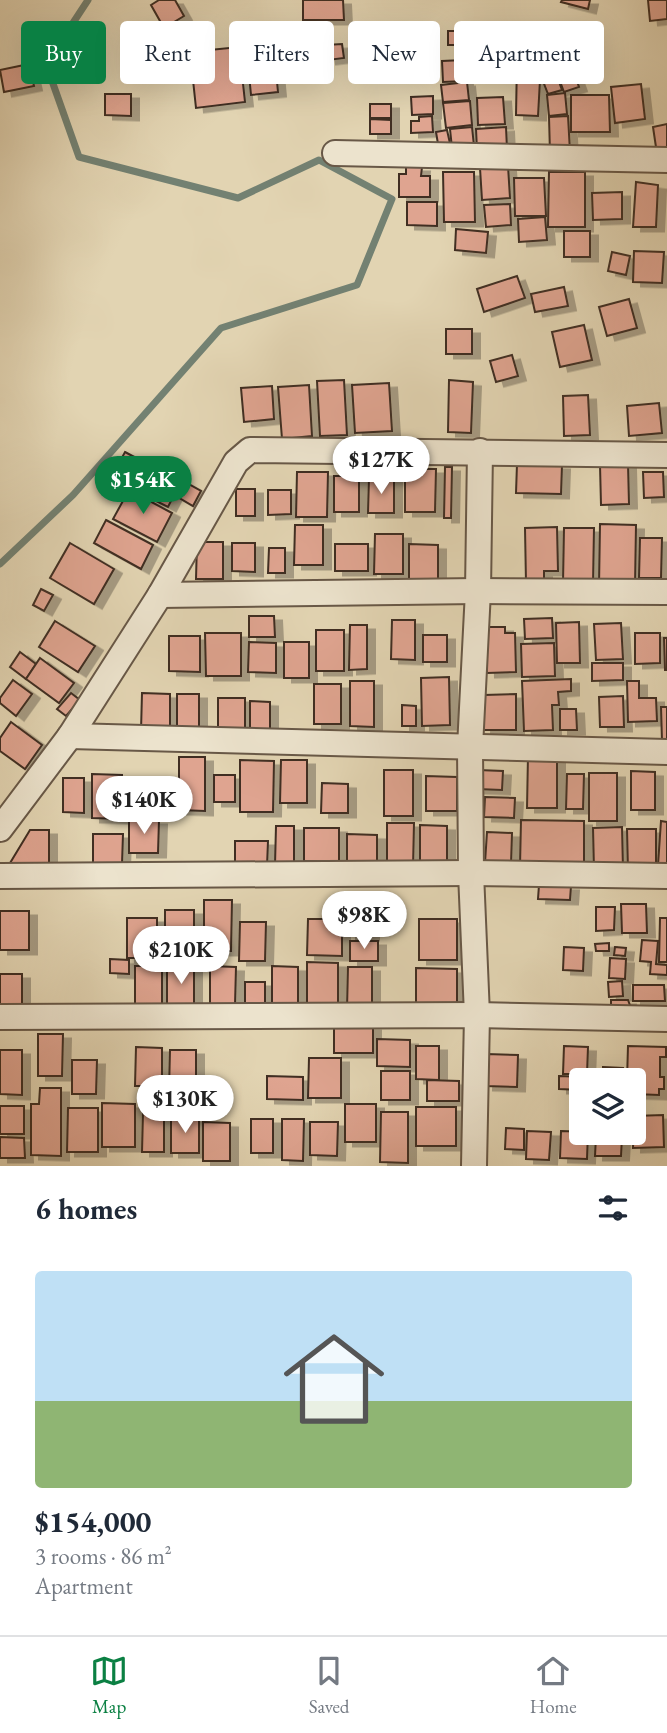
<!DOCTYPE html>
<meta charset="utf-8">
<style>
:root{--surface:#fff;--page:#f6f6f7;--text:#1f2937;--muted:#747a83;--line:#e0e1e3;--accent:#0b8043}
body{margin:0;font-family:"EB Garamond",serif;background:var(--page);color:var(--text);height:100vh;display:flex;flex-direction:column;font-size:26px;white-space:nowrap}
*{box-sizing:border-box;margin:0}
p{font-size:23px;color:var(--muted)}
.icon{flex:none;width:38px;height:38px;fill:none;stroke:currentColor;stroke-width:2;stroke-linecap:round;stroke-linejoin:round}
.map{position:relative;height:1166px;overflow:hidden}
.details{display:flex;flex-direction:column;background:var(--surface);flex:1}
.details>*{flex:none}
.hud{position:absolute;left:21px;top:21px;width:626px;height:63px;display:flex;gap:14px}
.controls{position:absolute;left:569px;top:1068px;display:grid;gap:14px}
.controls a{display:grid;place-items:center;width:77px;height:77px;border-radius:7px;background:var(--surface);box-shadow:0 7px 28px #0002;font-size:35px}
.price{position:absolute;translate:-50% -60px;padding:0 16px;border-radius:24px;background:#fff;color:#222;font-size:23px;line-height:46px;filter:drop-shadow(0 2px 4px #0008)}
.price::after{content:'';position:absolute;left:50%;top:42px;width:21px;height:16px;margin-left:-10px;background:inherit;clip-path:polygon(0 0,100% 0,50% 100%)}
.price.selected{background:var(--accent);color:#fff}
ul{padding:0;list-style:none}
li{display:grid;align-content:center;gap:14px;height:371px;padding:0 35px}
li span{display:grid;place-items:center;height:217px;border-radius:7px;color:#555}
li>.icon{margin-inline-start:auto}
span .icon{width:126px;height:126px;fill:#fffc;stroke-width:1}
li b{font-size:30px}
h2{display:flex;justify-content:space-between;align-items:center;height:84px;padding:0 35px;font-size:30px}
.pill{padding:0 24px;border-radius:7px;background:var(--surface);box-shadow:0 7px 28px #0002;font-size:24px;line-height:63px}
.pill.selected{background:var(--accent);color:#fff}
.menu{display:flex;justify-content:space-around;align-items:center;height:98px;border-top:2px solid var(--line);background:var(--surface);font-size:19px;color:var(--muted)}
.menu a{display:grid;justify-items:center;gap:4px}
.menu .selected{color:var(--accent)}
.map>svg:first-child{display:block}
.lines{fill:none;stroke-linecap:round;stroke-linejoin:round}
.stream{stroke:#738172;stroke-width:7}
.building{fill:#dfa490;stroke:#3f2e23;stroke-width:2;filter:url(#shadow)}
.street-casing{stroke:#685847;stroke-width:28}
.street{stroke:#ece3cd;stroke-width:24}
</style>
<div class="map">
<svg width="667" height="1166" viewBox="0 0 667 1166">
<defs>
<filter id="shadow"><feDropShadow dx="8" dy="4.5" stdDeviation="0" flood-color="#0004"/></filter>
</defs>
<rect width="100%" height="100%" fill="#e2d4b2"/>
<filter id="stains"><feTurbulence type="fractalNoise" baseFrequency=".00286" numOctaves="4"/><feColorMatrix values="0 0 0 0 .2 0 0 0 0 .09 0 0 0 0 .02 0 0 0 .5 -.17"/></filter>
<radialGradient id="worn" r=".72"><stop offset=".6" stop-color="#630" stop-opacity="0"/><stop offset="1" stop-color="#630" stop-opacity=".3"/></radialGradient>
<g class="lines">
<!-- stream -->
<polyline class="stream" points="0,564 73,495 221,328 357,285 392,199 319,160 238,198 79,157 46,64 88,0"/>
</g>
<!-- building -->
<g class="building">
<polygon points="159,0 175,0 184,16 164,28 151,5"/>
<polygon points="303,0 343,0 344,20 303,20"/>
<polygon points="562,0 590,0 588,9 561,2"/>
<polygon points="648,0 667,0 667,19 650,21"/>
<polygon points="393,26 395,40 374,42 372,28"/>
<polygon points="366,30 367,42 356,42 355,31"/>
<polygon points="448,31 460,31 461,45 448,45"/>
<polygon points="342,44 344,58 328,60 326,45"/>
<polygon points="239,47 245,102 196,108 190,52"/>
<polygon points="269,49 269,63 246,64 246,50"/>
<polygon points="464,60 465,81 443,82 442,61"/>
<polygon points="517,61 541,62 538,116 516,115"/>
<polygon points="570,62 579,87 564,92 555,68"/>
<polygon points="29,64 34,86 4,92 0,70"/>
<polygon points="276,71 278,92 251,95 249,74"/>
<polygon points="555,71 562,90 548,94 541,76"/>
<polygon points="467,82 469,100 443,102 441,85"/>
<polygon points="641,84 645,119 615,123 611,87"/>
<polygon points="565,93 567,114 549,116 547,95"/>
<polygon points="105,94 131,94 131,116 105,115"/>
<polygon points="571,95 609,95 610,132 571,132"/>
<polygon points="433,96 433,114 412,115 411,97"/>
<polygon points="503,97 505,124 478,125 477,98"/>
<polygon points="470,101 472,125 446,128 443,103"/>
<rect x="370" y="104" width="21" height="14"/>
<polygon points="432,116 433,132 411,133 411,121 419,121 419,117"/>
<polygon points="568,116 570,152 550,153 549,117"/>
<polygon points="370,119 391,120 391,134 370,134"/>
<polygon points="667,124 667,152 657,154 653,127"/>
<polygon points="472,127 474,146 452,148 450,129"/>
<polygon points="506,127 507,149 477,150 476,129"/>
<polygon points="447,130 451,148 439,150 436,132"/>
<polygon points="508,166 510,198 482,200 480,168"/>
<polygon points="406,167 422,167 421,176 430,176 430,197 399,197 399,174 406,174"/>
<polygon points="443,172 474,172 475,222 444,222"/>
<polygon points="549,172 585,172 585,227 548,227"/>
<polygon points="514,178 544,178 546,216 515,216"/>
<polygon points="636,182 658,185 656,227 633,227"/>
<polygon points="622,192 622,219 593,220 592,193"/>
<polygon points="407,202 437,202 437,226 407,225"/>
<polygon points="510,204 511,225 486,227 484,205"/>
<polygon points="545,217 547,240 519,242 518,219"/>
<polygon points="456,229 488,232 486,253 455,250"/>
<rect x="564" y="231" width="26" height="26"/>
<polygon points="634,251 664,252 662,283 633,282"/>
<polygon points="612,252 630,256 626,275 608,271"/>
<polygon points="517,276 525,298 484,312 477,289"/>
<polygon points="564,287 568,306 535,312 531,294"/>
<polygon points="629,299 637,328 607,336 599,307"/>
<polygon points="584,325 592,360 560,367 552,332"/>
<rect x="446" y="329" width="26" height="25"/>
<polygon points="512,355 518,376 496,382 490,361"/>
<polygon points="344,380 347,435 320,436 317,381"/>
<polygon points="449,380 473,382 471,433 448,432"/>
<polygon points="389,383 392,431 355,433 352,385"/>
<polygon points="309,385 312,436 282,439 278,387"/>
<polygon points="272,386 274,419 244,422 241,388"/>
<polygon points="588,395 590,435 564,436 563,396"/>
<polygon points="659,403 662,433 629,436 627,406"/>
<polygon points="125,452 164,473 151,497 112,476"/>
<polygon points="517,464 562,465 561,494 516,493"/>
<polygon points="628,464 629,504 601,505 600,465"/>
<polygon points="445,467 452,467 451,518 444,518"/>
<polygon points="405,469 436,469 435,512 405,512"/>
<polygon points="167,472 201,491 193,506 174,495 168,507 152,499"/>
<polygon points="297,472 328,472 327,517 296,517"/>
<polygon points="643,472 663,472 664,497 644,498"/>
<rect x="334" y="476" width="25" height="36"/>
<polygon points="369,478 394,478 394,513 368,513"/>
<rect x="236" y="489" width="19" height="27"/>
<polygon points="129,490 172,513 157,542 113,519"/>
<polygon points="268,490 291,490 291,514 268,515"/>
<polygon points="106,520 153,545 141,569 94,543"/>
<polygon points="600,524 636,525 635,586 599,586"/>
<polygon points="295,525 323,525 323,565 294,565"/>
<polygon points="557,527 558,571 544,571 544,583 526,583 525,528"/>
<polygon points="564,528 594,528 593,584 563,583"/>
<polygon points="375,534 403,534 403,574 374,574"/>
<polygon points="640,538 662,538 661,578 639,578"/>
<polygon points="197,542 223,542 223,579 196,579"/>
<polygon points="70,543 114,569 94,604 50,578"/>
<polygon points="232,543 255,543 255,572 232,571"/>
<rect x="335" y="544" width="33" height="27"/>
<polygon points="409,544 438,545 438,580 409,580"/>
<polygon points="269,548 285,548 285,573 268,573"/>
<polygon points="41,589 53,595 44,611 33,605"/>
<polygon points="249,616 274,616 275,637 249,637"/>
<polygon points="552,618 553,638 525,639 524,619"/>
<polygon points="392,620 415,620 415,660 391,659"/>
<polygon points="55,621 95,646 78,672 39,647"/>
<polygon points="579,622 580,663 557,663 556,623"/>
<polygon points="621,623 623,659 596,660 594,624"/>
<polygon points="350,625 367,625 367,669 349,670"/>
<polygon points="486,627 505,627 505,633 515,633 516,672 487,673"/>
<rect x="316" y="630" width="28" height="41"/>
<polygon points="205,633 241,633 241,676 206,676"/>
<polygon points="635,633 660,633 660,663 635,664"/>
<rect x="423" y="635" width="24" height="27"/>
<polygon points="169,636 200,636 200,672 169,671"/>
<polygon points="664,638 667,638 667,670 665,670"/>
<polygon points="249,642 276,643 276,673 248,672"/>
<rect x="284" y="642" width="25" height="36"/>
<polygon points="554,643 555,676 522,677 521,644"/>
<polygon points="20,652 36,664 26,679 10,667"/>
<polygon points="40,658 74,683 59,703 26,679"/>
<polygon points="592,663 623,663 623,680 592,681"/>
<polygon points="449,677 450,725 422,726 421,678"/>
<polygon points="571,679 571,691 558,692 559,705 552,705 553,730 524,731 522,681"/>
<polygon points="13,680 32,694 16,716 0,703 0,698"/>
<polygon points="350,681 374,681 374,727 350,726"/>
<polygon points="627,681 639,681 639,698 656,698 657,721 628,722"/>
<rect x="314" y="684" width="27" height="40"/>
<polygon points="71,693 80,700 66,716 57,709"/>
<polygon points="142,693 170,694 170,731 141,731"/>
<rect x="177" y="694" width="22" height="39"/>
<polygon points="516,694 516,730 483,730 484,695"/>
<polygon points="623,696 624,727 600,727 599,697"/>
<rect x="218" y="698" width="27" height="36"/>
<polygon points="250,701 270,702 270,731 250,731"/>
<polygon points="402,705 416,706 416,726 402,726"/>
<polygon points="661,707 667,707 667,741 662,741"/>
<polygon points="560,709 576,709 577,730 560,730"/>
<polygon points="11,722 42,745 25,769 0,751 0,738"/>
<polygon points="528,755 557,755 557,808 527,808"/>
<polygon points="179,757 205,757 205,811 179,810"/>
<polygon points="240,760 274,761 273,812 240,812"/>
<polygon points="281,760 307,760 307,803 280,803"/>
<rect x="384" y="770" width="29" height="46"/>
<polygon points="478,770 503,771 502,790 477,789"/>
<polygon points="631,771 655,772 655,810 631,810"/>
<rect x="589" y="773" width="28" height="48"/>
<polygon points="92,774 122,775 122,819 92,818"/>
<polygon points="567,774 584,774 583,809 566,809"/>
<rect x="214" y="775" width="21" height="27"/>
<polygon points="426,776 457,777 457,811 426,811"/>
<polygon points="63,778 84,778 84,813 63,812"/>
<polygon points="322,783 348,784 348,813 321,813"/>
<polygon points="485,797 515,798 514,818 484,817"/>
<polygon points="129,820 159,820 158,853 129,853"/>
<polygon points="521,820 584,821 584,867 520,866"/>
<polygon points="661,821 667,822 667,866 658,865"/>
<polygon points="387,823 414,823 413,867 387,866"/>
<polygon points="420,825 447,826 447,862 420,862"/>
<polygon points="276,826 294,826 294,865 275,865"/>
<polygon points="622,827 623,869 594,870 593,828"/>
<polygon points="304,828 339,828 339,862 304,861"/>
<polygon points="627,829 656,829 656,871 628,871"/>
<polygon points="30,830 49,830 49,873 4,873"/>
<polygon points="487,832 512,833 511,864 485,863"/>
<polygon points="93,834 123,834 122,864 93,864"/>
<polygon points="347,834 377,835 377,869 347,869"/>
<polygon points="235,841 268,841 267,866 235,866"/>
<polygon points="539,885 571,886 570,900 538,899"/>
<polygon points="204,900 232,900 231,951 204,951"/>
<polygon points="621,904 646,904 647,933 622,933"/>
<polygon points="596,907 615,907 614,930 596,931"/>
<rect x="165" y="910" width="29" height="50"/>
<rect x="0" y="911" width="29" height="39"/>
<polygon points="348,917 371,918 371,936 348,935"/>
<rect x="127" y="918" width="30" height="40"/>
<polygon points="660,918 667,918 667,962 659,962"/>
<polygon points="308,919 342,919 342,956 307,955"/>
<rect x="419" y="919" width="38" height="41"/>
<polygon points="240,922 266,922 265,961 239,961"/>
<polygon points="642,940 658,941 656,964 667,965 667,975 650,974 651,962 640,961"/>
<rect x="350" y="941" width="28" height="20"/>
<polygon points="609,943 609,951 596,951 595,944"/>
<polygon points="564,947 584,948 583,971 563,970"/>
<polygon points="615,947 626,948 625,956 614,955"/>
<polygon points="610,958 626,959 625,979 609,978"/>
<polygon points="110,959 129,960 129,974 110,973"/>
<polygon points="307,962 338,963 338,1010 307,1010"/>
<rect x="167" y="964" width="27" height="45"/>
<rect x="135" y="966" width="27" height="43"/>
<polygon points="210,966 236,967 235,1005 210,1004"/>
<polygon points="272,966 298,967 298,1011 272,1010"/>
<polygon points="348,967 372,967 372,1010 347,1009"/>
<polygon points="416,968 457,969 457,1010 416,1010"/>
<rect x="0" y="974" width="22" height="37"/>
<polygon points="622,981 623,996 609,997 608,982"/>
<polygon points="245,982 265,982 265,1006 245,1005"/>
<polygon points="633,985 664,985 665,1001 633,1001"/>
<polygon points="611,1000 628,1000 631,1008 611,1013"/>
<polygon points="334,1025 373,1026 373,1053 334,1053"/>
<polygon points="38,1034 63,1034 62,1076 38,1076"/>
<polygon points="377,1039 410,1040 410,1067 377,1066"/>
<polygon points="416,1046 439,1046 439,1080 416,1079"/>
<polygon points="564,1046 588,1047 587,1074 563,1074"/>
<polygon points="628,1046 666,1047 666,1057 660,1057 660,1077 664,1077 664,1089 659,1089 659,1095 634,1094 634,1080 627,1080"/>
<polygon points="136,1047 162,1048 162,1086 135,1086"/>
<polygon points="0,1050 22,1050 22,1095 0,1094"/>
<polygon points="170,1050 196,1050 196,1090 169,1090"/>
<polygon points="486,1054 518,1055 517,1087 485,1086"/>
<polygon points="309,1058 341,1058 341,1098 308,1098"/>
<polygon points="72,1060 97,1060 96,1094 72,1094"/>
<polygon points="603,1067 623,1068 622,1080 603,1080"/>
<rect x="381" y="1071" width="29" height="29"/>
<polygon points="267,1076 303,1077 303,1100 267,1099"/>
<polygon points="559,1076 586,1077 585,1080 581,1080 581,1090 559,1089"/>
<polygon points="427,1080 459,1081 459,1101 427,1101"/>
<polygon points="40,1088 61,1088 61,1156 31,1155 31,1104 39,1104"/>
<polygon points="102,1103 135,1104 135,1147 102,1147"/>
<rect x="345" y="1104" width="31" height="38"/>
<rect x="0" y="1106" width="24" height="28"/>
<rect x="416" y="1107" width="40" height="39"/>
<polygon points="68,1108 98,1108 98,1152 67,1152"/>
<polygon points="381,1112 408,1112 408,1163 380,1162"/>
<polygon points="143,1113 164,1113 164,1152 142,1152"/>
<polygon points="663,1115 664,1147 633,1148 634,1116"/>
<polygon points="171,1117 199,1118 199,1153 171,1153"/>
<rect x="251" y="1119" width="22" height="34"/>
<polygon points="282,1119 304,1119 303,1161 282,1160"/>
<polygon points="203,1122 230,1123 230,1161 203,1161"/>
<polygon points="310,1122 338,1122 337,1156 310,1155"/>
<polygon points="506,1128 524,1129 524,1150 505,1149"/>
<polygon points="527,1131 551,1132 549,1160 526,1159"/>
<polygon points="561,1131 588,1132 587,1159 560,1158"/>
<polygon points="596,1136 622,1137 621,1156 595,1156"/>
<polygon points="0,1137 24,1138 25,1158 0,1158"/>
</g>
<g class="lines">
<defs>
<g id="street">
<polyline points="335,153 667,160"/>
<polyline points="160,595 478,591 667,592"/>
<polyline points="70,736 667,752"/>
<polyline points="0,829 70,736 160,595 236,462 250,450 667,455"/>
<polyline points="0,876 471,873 667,876"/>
<polyline points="0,1017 477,1015 667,1019"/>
<polyline points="474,1166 477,1015 471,873 470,747 478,591 480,451"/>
</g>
</defs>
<!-- street casing -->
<use href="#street" class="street-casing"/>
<!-- street -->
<use href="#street" class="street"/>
</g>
<rect width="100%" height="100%" filter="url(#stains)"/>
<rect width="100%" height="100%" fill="url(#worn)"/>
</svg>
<div class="controls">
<a><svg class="icon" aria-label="layers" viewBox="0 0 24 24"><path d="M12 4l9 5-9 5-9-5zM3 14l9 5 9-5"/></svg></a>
</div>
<b class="price" style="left:381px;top:496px">$127K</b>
<b class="price selected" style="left:143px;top:516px">$154K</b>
<b class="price" style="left:144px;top:836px">$140K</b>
<b class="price" style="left:364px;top:951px">$98K</b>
<b class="price" style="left:181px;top:986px">$210K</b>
<b class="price" style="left:185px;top:1135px">$130K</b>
<div class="hud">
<a class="pill selected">Buy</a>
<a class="pill">Rent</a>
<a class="pill">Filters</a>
<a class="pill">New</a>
<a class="pill">Apartment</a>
</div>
</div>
<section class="details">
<h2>6 homes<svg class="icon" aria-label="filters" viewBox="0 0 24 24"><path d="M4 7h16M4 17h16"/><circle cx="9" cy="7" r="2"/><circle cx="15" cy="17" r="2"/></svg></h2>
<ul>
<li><span style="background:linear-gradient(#bfe0f5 60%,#8fb573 0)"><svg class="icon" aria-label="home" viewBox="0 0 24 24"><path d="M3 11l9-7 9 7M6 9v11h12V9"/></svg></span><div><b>$154,000</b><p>3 rooms · 86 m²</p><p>Apartment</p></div></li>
</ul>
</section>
<nav class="menu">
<a class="selected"><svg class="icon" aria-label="map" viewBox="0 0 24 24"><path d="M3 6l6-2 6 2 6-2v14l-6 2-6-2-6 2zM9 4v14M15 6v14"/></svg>Map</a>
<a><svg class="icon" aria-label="saved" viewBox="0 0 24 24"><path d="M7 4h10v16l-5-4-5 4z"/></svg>Saved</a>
<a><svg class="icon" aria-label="home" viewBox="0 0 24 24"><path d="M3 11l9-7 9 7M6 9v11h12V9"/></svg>Home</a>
</nav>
